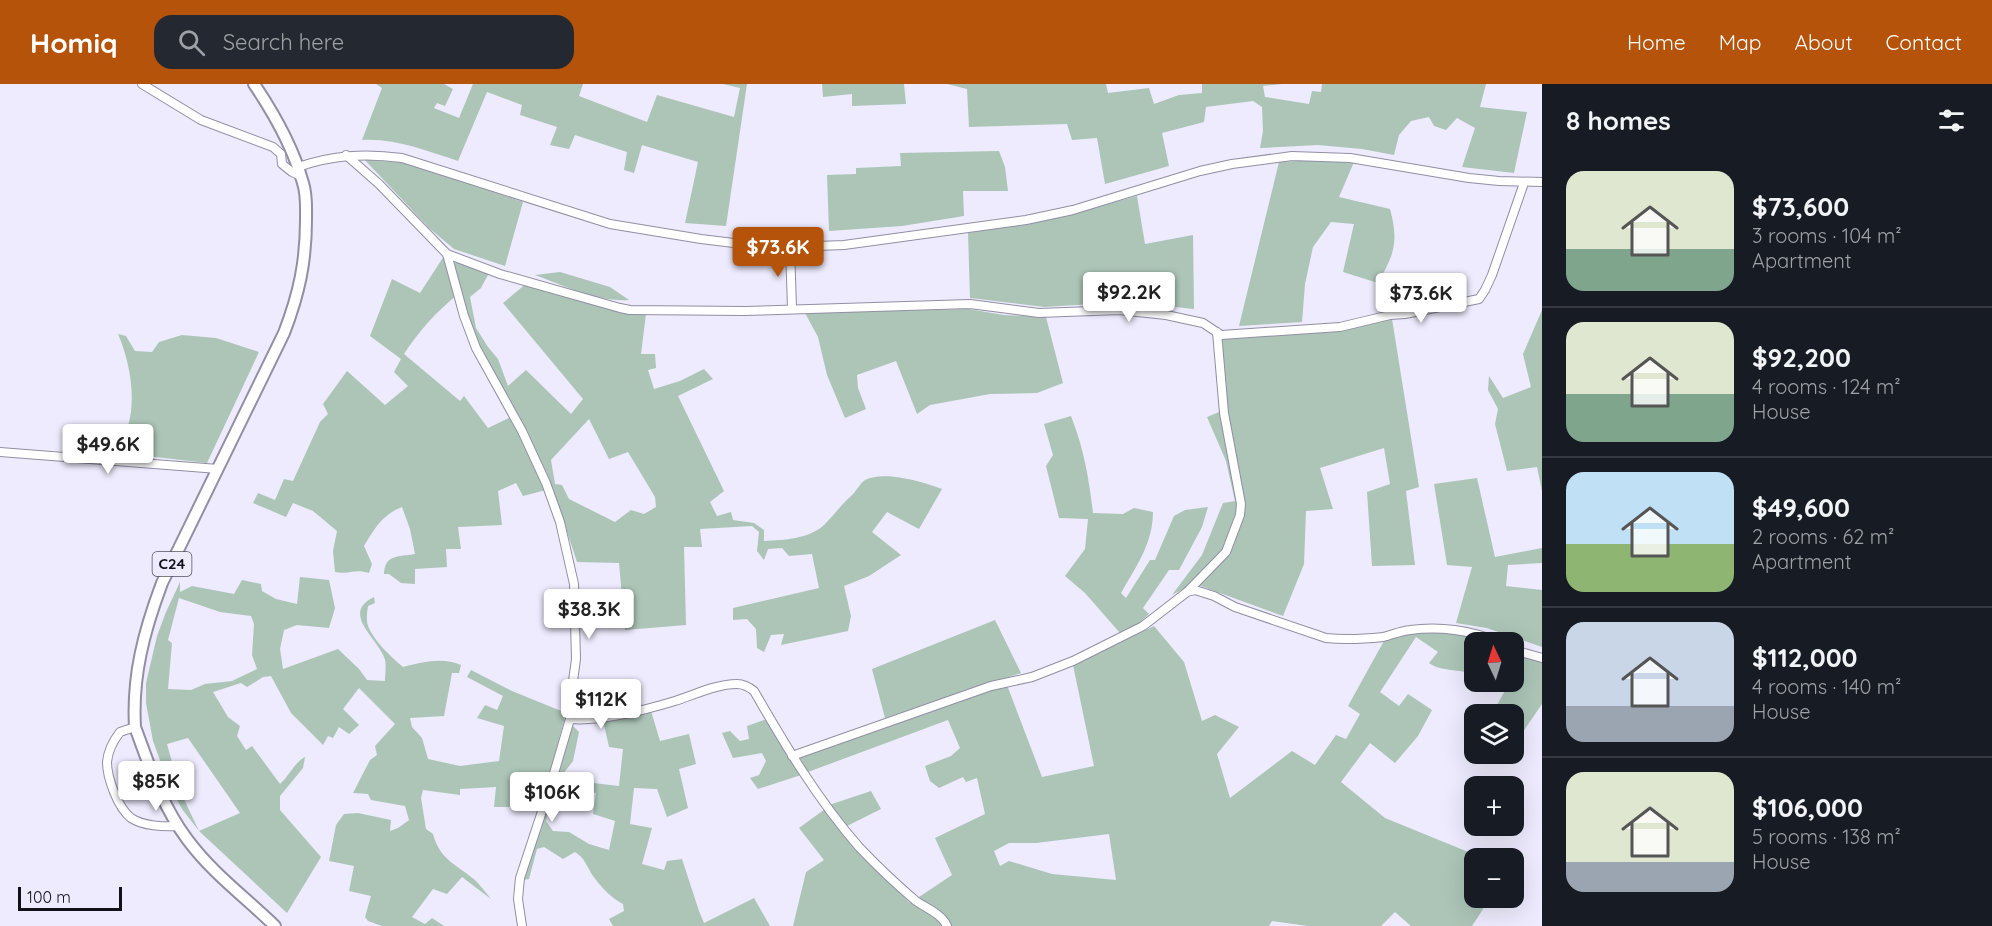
<!DOCTYPE html>
<meta charset="utf-8">
<style>
:root{--surface:#171b24;--page:#242831;--text:#f1f3f6;--muted:#9ea1a6;--line:#363941;--accent:#b45309}
body{margin:0;font-family:Quicksand,sans-serif;background:var(--page);color:var(--text);height:100vh;display:flex;flex-direction:column;font-size:22px;white-space:nowrap}
*{box-sizing:border-box;margin:0}
p{font-size:20px;color:var(--muted)}
.icon{flex:none;width:33px;height:33px;fill:none;stroke:currentColor;stroke-width:2;stroke-linecap:round;stroke-linejoin:round}
.map{position:relative;flex:1;overflow:hidden}
.sheet{display:flex;flex-direction:column;background:var(--surface);width:450px}
.sheet>*{flex:none}
.needle{width:39px;rotate:356deg}
.controls{position:absolute;left:1464px;top:548px;display:grid;gap:12px}
.controls a{display:grid;place-items:center;width:60px;height:60px;border-radius:12px;background:var(--surface);box-shadow:0 6px 24px #0002;font-size:30px}
.scale{position:absolute;left:18px;bottom:15px;width:104px;box-sizing:border-box;padding-left:6px;border:3px solid #121018;border-top:0;font-size:16px;line-height:21px;white-space:nowrap;color:#121018;-webkit-text-stroke:4px #edebfd;paint-order:stroke}
.price{position:absolute;translate:-50% -51px;padding:0 14px;border-radius:6px;background:#fff;color:#222;font-size:20px;line-height:39px;filter:drop-shadow(0 2px 3px #0008)}
.price::after{content:'';position:absolute;left:50%;top:36px;width:18px;height:14px;margin-left:-9px;background:inherit;clip-path:polygon(0 0,100% 0,50% 100%)}
.price.active{background:var(--accent);color:#fff}
ul{padding:0;list-style:none}
li{display:flex;align-items:center;gap:18px;height:150px;padding:0 24px}
li+li{border-top:2px solid var(--line)}
li span{display:grid;place-items:center;flex:none;width:168px;height:120px;border-radius:18px;color:#555}
li>.icon{margin-inline-start:auto}
span .icon{width:72px;height:72px;fill:#fffc;stroke-width:1}
li b{font-size:26px}
h2{display:flex;justify-content:space-between;align-items:center;height:72px;padding:0 24px;font-size:26px}
header{display:flex;align-items:center;gap:36px;box-sizing:border-box;height:84px;padding:0 30px;background:var(--accent);color:#fff}
header strong{font-size:28px}
nav{display:flex;gap:33px;margin-inline-start:auto;font-size:21px}
.search{width:420px;height:54px;background:var(--page);display:flex;align-items:center;gap:15px;box-sizing:border-box;padding:0 21px;border-radius:18px;color:var(--muted);font-size:22px}
main{display:flex;flex:1;min-height:0}
.map>svg:first-child{display:block}
.green{fill:#acc5b7;fill-rule:evenodd}
.lines{fill:none;stroke-linecap:round;stroke-linejoin:round}
.minor-casing{stroke:#928ea3;stroke-width:10}
.major-casing{stroke:#928ea3;stroke-width:14}
.minor{stroke:#fff;stroke-width:8}
.major{stroke:#fff;stroke-width:10}
.labels{text-anchor:middle;stroke-width:4.5;stroke-linejoin:round;paint-order:stroke}
.shield{fill:#edebfd;stroke:#54525d;stroke-width:1.5}
.shield-label{font-size:15px;font-weight:bold;fill:#121018}
</style>
<header>
<strong>Homiq</strong>
<div class="search"><svg class="icon" aria-label="search" viewBox="0 0 24 24"><circle cx="10" cy="10" r="6"/><path d="M15 15l6 6"/></svg>Search here</div>
<nav><a>Home</a><a>Map</a><a>About</a><a>Contact</a></nav>
</header>
<main>
<div class="map">
<svg width="1542" height="842" viewBox="0 0 1542 842">
<rect width="100%" height="100%" fill="#edebfd"/>
<!-- green -->
<g class="green">
<path d="M376,0H444L453,5L445,22L437,19L434,24L459,34L473,0H583L579,12L647,38L657,11L734,33L740,4L723,0H747L726,142L685,139L698,78L642,61L634,89L624,86L627,68L575,51L569,65L550,61L557,43L520,31L522,21L487,8L458,77C427,67 395,54 362,56L382,4Z"/>
<polygon points="822,0 904,0 906,20 852,22 852,10 823,13"/>
<polygon points="947,0 1106,0 1108,9 1149,4 1154,20 1179,11 1202,9 1202,0 1282,0 1263,2 1265,13 1309,20 1312,7 1321,8 1322,0 1486,0 1480,23 1527,28 1514,89 1462,83 1475,44 1457,34 1446,46 1434,42 1429,33 1411,37 1399,51 1394,71 1362,65 1318,61 1260,64 1263,47 1262,23 1253,17 1206,23 1204,38 1162,49 1169,82 1105,100 1097,54 1072,56 1067,40 969,43 967,5"/>
<polygon points="999,67 1005,83 1008,107 963,107 964,132 902,142 829,147 827,91 856,90 856,84 901,82 900,69"/>
<path d="M362,73C415,75 473,101 523,118L505,182L454,165L429,144Z"/>
<path d="M1316,76L1354,78L1339,113L1390,125C1399,159 1394,170 1378,199L1343,188L1354,140L1331,138L1313,163L1305,200L1302,238L1239,242L1279,78Z"/>
<polygon points="1137,112 1145,160 1193,151 1194,225 1127,218 1044,223 970,214 968,149 1062,133"/>
<path d="M444,172L457,211C436,228 419,247 404,270L460,317L464,312L488,344L511,333L531,371L546,406L523,412L516,399L498,407L502,441L458,443L461,465H446L447,483L415,485V500L401,499L389,490H384C385,470 398,473 415,470L410,445L402,423C382,431 375,444 364,462L372,480L369,489C355,484 348,491 335,488L333,467L337,447L313,427L293,419L286,433L253,419L258,409L275,416L284,395L293,397L320,338L328,330L323,320L347,287L385,321L408,302L394,288L401,275L370,252L392,195L420,209Z"/>
<path d="M455,176L489,189L481,204L470,213L476,244L488,263L498,275L508,302L526,286L571,330L583,315L503,219L527,199L622,229L646,230L641,270H655L656,284L648,286L654,305L680,297L704,285L713,295L678,312L724,407L710,418L717,432L731,428L733,436L754,439L764,446V457C784,456 810,455 825,440C834,431 841,421 850,413C856,408 860,399 865,396C884,386 924,398 942,405L919,445L887,428L872,448L901,471L869,492L844,502L851,532L848,547L781,561L784,550L771,551L764,568L757,564L756,545L747,535L733,536V524L819,504L812,470L789,472L782,464L768,465L764,476L757,467L759,448L752,442L700,445L702,463H684L686,541L625,546L619,479L577,478L556,414L533,360L492,291L476,255L455,186ZM589,335L609,375L628,368L655,413L656,423L644,430L631,426L615,438L569,415L562,401L555,400L551,376Z"/>
<path d="M560,188L610,203L629,216C597,218 565,202 535,191Z"/>
<polygon points="968,225 1004,231 1046,233 1063,299 1037,309 990,310 930,321 917,330 896,277 857,291 858,304 866,325 845,334 827,291 818,253 805,229"/>
<polygon points="1542,226 1542,407 1537,383 1507,387 1495,340 1498,325 1488,306 1489,292 1503,314 1531,303 1523,270"/>
<polygon points="1392,235 1419,403 1406,407 1415,481 1372,482 1367,408 1390,400 1384,364 1320,384 1333,425 1306,427 1304,480 1283,532 1198,501 1189,502 1172,511 1202,471 1223,419 1235,417 1226,377 1207,333 1219,328 1222,303 1218,254 1336,248"/>
<path d="M118,250L126,252L135,267L152,268L159,258L182,251L216,254L259,268L207,379L121,369C124,355 129,341 131,328C134,302 128,273 118,250Z"/>
<path d="M1071,332C1084,365 1089,395 1093,429L1123,430L1134,424L1153,428C1153,459 1136,483 1121,509L1126,514L1150,476H1155L1174,432L1185,426L1208,423L1202,443L1179,486H1169L1143,524L1149,530L1138,540L1120,549L1085,509L1065,492L1085,465L1088,435L1059,434L1046,382L1053,371L1044,340Z"/>
<polygon points="1477,394 1495,473 1542,464 1542,479 1508,481 1506,502 1542,506 1542,563 1487,544 1456,539 1472,483 1447,481 1434,400"/>
<path d="M300,493L329,496L335,524L329,544L297,541L284,546L280,565L283,585L338,565L359,585L367,596L385,597C385,590 387,579 384,573C376,553 341,529 374,513L375,519L368,522C367,529 366,535 368,542C374,557 391,573 403,583C422,578 443,573 461,581L459,589H452L444,632L410,634L412,643L422,654L428,675L460,682L499,677L504,642L477,634L485,621L497,626L503,612L467,593L471,586L512,607L566,629L546,705L524,701L520,723H494L496,703L460,705V711L423,706L421,714L426,745L433,750C440,776 456,780 475,796C481,802 486,809 491,815L462,793L447,810L433,805L412,833L425,840L432,834L444,842H382L368,837L365,833L371,812L349,807L354,782L329,777L336,741L344,730L358,729L391,736L390,747L398,744L409,736L405,722L371,716L368,710L353,709L370,676L377,671L375,662L395,640L359,604L343,625L359,641L349,650L339,643L333,654L328,652L323,661L291,629L271,592L263,593L247,603L241,599L213,608L228,633L240,642L237,652L246,666L252,662L280,700C289,692 295,678 305,673L303,684L280,712V726L321,773L287,829L199,747L182,725L168,698L153,657L146,619V599L157,552L166,528L180,498V508L192,502L234,510L242,496L261,500L262,507L276,515L297,520ZM179,514L220,528L251,532L254,540L252,571L257,585L232,597L205,600L191,606L168,605L172,559L168,556ZM188,654L240,729L199,747L180,707L167,660Z"/>
<polygon points="995,536 1021,589 885,634 872,585"/>
<path d="M1154,542L1184,578L1202,637L1215,631L1239,643L1217,670L1230,714L1292,667L1315,681L1336,651L1346,655L1360,630L1348,622L1385,555L1406,548L1445,547L1493,558H1474V590C1460,585 1441,588 1429,579L1438,568L1416,553L1380,608L1399,622L1408,610L1432,626L1418,652L1395,679L1370,659L1341,698L1385,734L1483,774H1474V813H1491L1472,842H1411L1395,828L1381,842H1308L1272,837L1269,842H793L806,788L824,776L799,744L832,720L871,707L881,725L841,745L865,774L910,819L952,791L935,754L985,730L977,694L966,698L963,693L939,704L930,697L925,682L951,672L960,664L948,636L808,688L799,672L1007,601L1042,693L1094,682L1073,581ZM1109,750L1116,796L1052,790L1009,777L1000,782L994,767L1009,759H1036Z"/>
<polygon points="1514,567 1528,574 1542,574 1542,620 1514,661 1514,630 1492,630 1508,601 1496,597 1514,597"/>
<path d="M651,627L660,657L689,650L696,680L679,685L688,724L667,733L657,705L634,704L630,740L652,744L642,780L664,786L667,777L682,775L699,827L704,839L754,814L770,842H613L609,835L624,827L623,820C610,813 601,803 593,792C587,783 585,774 575,768L563,775L544,763L537,765L529,795L523,796L571,640L579,648L573,677L563,690L568,696L619,702L623,665L609,663L603,636ZM565,703L596,709L593,730L615,737L609,766L589,760L569,748L553,747L546,737L550,720L561,712Z"/>
<polygon points="767,635 801,691 758,705 750,694 759,691 766,677 762,669 733,674 722,649 730,647 740,657 749,655 747,642"/>
</g>
<g class="lines">
<defs>
<g id="minor">
<polyline points="142,0 201,36 273,63 281,70 282,80 292,88 301,92"/>
<polyline points="346,71 379,100 447,170 500,190 620,224 630,226 744,227 970,220 1039,229 1119,226 1166,231 1203,239 1221,251 1340,243 1390,231 1405,230 1479,215 1485,206 1492,191 1524,99"/>
<path d="M298,83C333,71 365,69 402,74L610,140L701,155L750,161L790,163L844,161L1026,136L1073,126L1200,87L1232,80L1292,72L1350,74L1469,94L1499,97L1542,98"/>
<polyline points="790,163 792,224"/>
<polyline points="447,170 464,232 476,264 522,347 546,399 560,438 574,500 576,575 570,619 570,635 550,703 520,794 518,815 522,842"/>
<polyline points="0,368 218,385"/>
<polyline points="1187,508 1226,468 1240,431 1241,420 1224,329 1217,248"/>
<polyline points="1514,566 1542,574"/>
<path d="M570,635C600,638 645,626 675,617C694,611 716,600 737,600C744,600 749,603 754,607C785,661 818,716 859,763C877,782 896,800 916,817C926,824 942,830 947,842"/>
<path d="M135,643L120,648C113,657 108,667 107,678C107,694 118,724 131,734C143,742 164,743 178,742"/>
<path d="M792,672L991,602L1032,593L1073,577L1143,542L1187,508L1195,506L1214,512L1235,523L1326,554C1344,556 1364,555 1383,553C1392,551 1400,547 1410,546C1439,542 1471,546 1498,558"/>
</g>
<path id="major" d="M254,0C275,31 293,63 303,99C307,111 306,124 306,136C306,178 299,210 284,249L162,499C144,547 132,592 135,643C150,683 161,720 187,755C212,789 245,813 275,842"/>
</defs>
<!-- minor casing -->
<use href="#minor" class="minor-casing"/>
<!-- major casing -->
<use href="#major" class="major-casing"/>
<!-- minor -->
<use href="#minor" class="minor"/>
<!-- major -->
<use href="#major" class="major"/>
</g>
<g class="labels">
<!-- shield labels -->
<rect class="shield" x="152.5" y="468" width="39" height="24" rx="4.5"/>
<g class="shield-label">
<text x="172" y="485">C24</text>
</g>
</g>
</svg>
<div class="controls">
<a><svg class="needle" viewBox="-14 -14 28 28"><path d="M0-13l5 13h-10z" fill="#e53935"/><path d="M0 13l5-13h-10z" fill="#9ea1a6"/></svg></a>
<a><svg class="icon" aria-label="layers" viewBox="0 0 24 24"><path d="M12 4l9 5-9 5-9-5zM3 14l9 5 9-5"/></svg></a>
<a>+</a>
<a>−</a>
</div>
<div class="scale">100 m</div>
<b class="price active" style="left:778px;top:194px">$73.6K</b>
<b class="price" style="left:1129px;top:239px">$92.2K</b>
<b class="price" style="left:1421px;top:240px">$73.6K</b>
<b class="price" style="left:108px;top:391px">$49.6K</b>
<b class="price" style="left:589px;top:556px">$38.3K</b>
<b class="price" style="left:601px;top:646px">$112K</b>
<b class="price" style="left:156px;top:728px">$85K</b>
<b class="price" style="left:552px;top:739px">$106K</b>
</div>
<section class="sheet">
<h2>8 homes<svg class="icon" aria-label="filters" viewBox="0 0 24 24"><path d="M4 7h16M4 17h16"/><circle cx="9" cy="7" r="2"/><circle cx="15" cy="17" r="2"/></svg></h2>
<ul>
<li><span style="background:linear-gradient(#dfe7d0 65%,#7fa58c 0)"><svg class="icon" aria-label="home" viewBox="0 0 24 24"><path d="M3 11l9-7 9 7M6 9v11h12V9"/></svg></span><div><b>$73,600</b><p>3 rooms · 104 m²</p><p>Apartment</p></div></li>
<li><span style="background:linear-gradient(#dfe7d0 60%,#7fa58c 0)"><svg class="icon" aria-label="home" viewBox="0 0 24 24"><path d="M3 11l9-7 9 7M6 9v11h12V9"/></svg></span><div><b>$92,200</b><p>4 rooms · 124 m²</p><p>House</p></div></li>
<li><span style="background:linear-gradient(#bfe0f5 60%,#8fb573 0)"><svg class="icon" aria-label="home" viewBox="0 0 24 24"><path d="M3 11l9-7 9 7M6 9v11h12V9"/></svg></span><div><b>$49,600</b><p>2 rooms · 62 m²</p><p>Apartment</p></div></li>
<li><span style="background:linear-gradient(#c9d6e8 70%,#9aa5b1 0)"><svg class="icon" aria-label="home" viewBox="0 0 24 24"><path d="M3 11l9-7 9 7M6 9v11h12V9"/></svg></span><div><b>$112,000</b><p>4 rooms · 140 m²</p><p>House</p></div></li>
<li><span style="background:linear-gradient(#dfe7d0 75%,#9aa5b1 0)"><svg class="icon" aria-label="home" viewBox="0 0 24 24"><path d="M3 11l9-7 9 7M6 9v11h12V9"/></svg></span><div><b>$106,000</b><p>5 rooms · 138 m²</p><p>House</p></div></li>
</ul>
</section>
</main>
